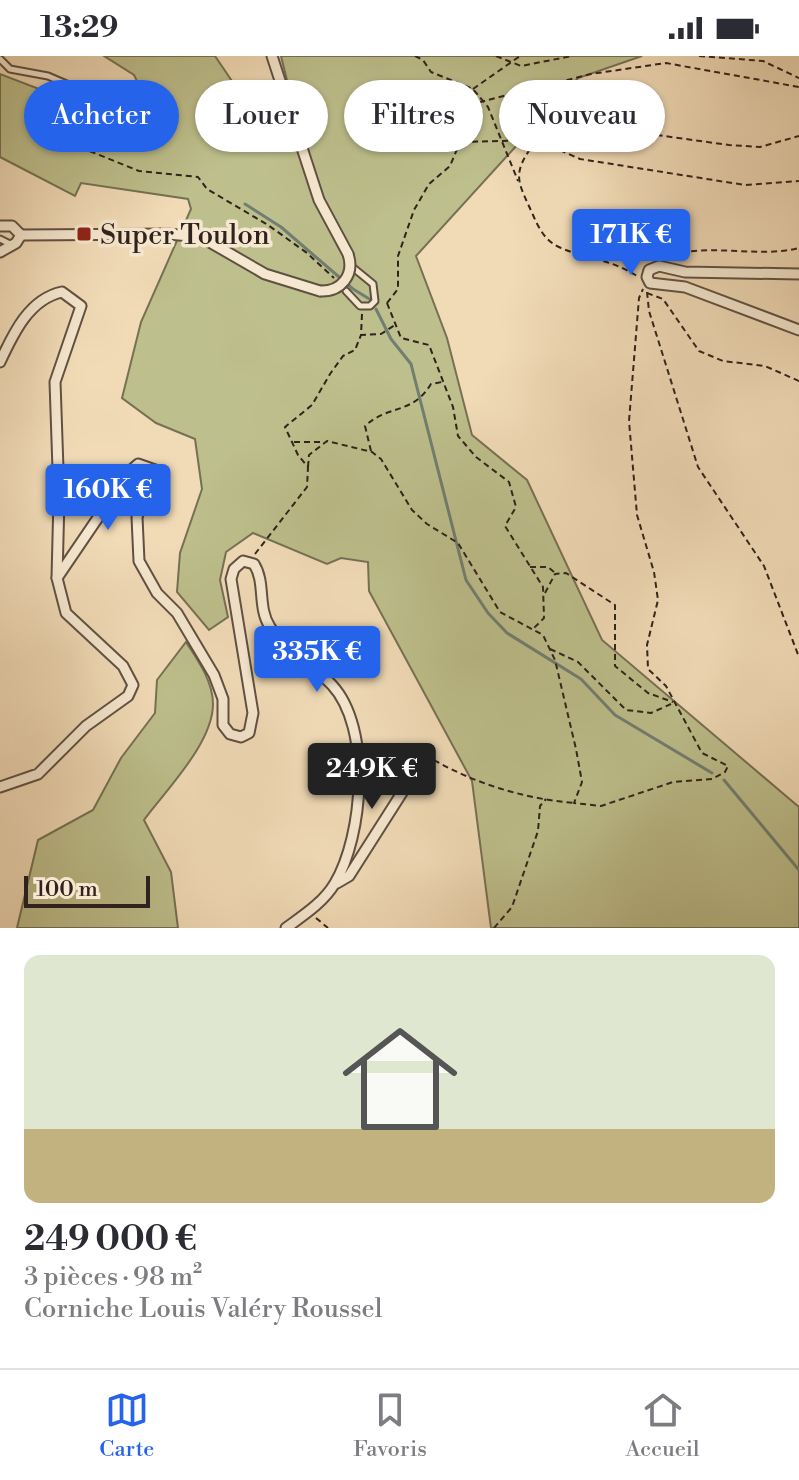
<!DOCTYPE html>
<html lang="fr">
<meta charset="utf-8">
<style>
:root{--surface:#fff;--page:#f7f7f7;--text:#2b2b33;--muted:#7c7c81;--line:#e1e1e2;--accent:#2563eb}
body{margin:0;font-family:"Libre Bodoni",serif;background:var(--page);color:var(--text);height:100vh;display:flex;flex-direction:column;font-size:30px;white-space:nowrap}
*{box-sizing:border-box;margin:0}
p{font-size:26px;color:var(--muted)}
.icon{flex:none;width:44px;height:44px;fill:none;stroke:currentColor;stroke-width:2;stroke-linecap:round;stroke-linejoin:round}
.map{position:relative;height:872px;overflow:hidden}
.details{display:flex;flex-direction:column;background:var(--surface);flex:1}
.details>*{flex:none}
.guide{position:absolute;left:24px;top:24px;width:752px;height:72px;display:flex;gap:16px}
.scale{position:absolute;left:24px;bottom:20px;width:126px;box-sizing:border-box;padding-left:8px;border:4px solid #30221c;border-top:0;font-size:22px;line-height:28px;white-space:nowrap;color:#30221c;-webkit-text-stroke:6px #f6e8d0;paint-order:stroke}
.price{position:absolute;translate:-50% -68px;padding:0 18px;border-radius:8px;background:var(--accent);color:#fff;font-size:26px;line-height:52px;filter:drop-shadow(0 2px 4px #0008)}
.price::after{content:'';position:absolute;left:50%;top:48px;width:24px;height:18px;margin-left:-12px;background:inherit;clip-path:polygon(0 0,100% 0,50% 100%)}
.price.selected{background:#222;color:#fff}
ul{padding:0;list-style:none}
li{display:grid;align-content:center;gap:16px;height:424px;padding:0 24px}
li span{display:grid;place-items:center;height:248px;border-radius:16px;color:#555}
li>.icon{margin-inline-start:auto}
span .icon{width:144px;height:144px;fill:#fffc;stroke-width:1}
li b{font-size:34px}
.pill{padding:0 28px;border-radius:36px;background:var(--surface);box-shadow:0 2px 6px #0004;font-size:28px;line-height:72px}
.pill.selected{background:var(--accent);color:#fff}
.status{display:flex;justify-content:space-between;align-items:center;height:56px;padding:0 40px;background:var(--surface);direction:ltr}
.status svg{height:22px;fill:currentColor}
.dock{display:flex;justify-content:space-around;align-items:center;height:112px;border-top:2px solid var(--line);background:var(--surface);font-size:22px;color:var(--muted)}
.dock a{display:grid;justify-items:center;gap:4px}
.dock .selected{color:var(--accent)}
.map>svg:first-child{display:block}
.green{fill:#bdbf8c;stroke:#767054;stroke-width:2}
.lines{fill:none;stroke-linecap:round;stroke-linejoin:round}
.stream{stroke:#717e71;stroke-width:3}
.lane-casing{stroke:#605043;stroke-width:9}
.street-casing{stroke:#605043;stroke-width:13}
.path{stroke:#30221c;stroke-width:2;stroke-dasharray:6 4;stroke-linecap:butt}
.lane{stroke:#f6e8d0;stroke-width:5}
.street{stroke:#f6e8d0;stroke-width:9}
.street-bridge-casing{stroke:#605043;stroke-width:13;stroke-linecap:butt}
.street-bridge{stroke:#f6e8d0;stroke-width:9}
.poi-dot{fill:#8f2418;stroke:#f6e8d0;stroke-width:3}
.labels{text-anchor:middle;stroke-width:7;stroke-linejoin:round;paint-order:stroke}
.poi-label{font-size:28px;fill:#30221c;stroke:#f6e8d0;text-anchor:start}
</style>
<div class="status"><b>13:29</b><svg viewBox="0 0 49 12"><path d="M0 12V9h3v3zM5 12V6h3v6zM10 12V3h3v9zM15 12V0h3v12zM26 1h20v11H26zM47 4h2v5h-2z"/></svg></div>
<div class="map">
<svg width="799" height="872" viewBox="0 0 799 872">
<rect width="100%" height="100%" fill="#f1dbb7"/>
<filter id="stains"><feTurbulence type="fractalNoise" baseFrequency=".0025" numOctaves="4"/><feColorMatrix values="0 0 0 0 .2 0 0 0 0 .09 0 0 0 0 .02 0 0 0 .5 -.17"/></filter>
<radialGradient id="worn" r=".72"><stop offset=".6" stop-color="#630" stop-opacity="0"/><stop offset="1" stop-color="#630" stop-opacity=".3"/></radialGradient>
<!-- green -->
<g class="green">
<polygon points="104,0 215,0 240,37 246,61 289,32 281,0 642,0 578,22 416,200 447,282 472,379 527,424 602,584 799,751 799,872 491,872 472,725 369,535 368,506 341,502 327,508 253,477 226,496 220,524 228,561 209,574 177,536 180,497 202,433 195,383 156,367 122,342 141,266 191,153 188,143 81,127 75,140 0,101 0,18 39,33 139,93 154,59 134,19"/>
<path d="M186,586C198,604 213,626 213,648C213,687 166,734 144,764L171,816L178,872H17L38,784L93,754L121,702L155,657L157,624Z"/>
</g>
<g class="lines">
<!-- stream -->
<g class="stream">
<polyline points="245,148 281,171 353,233 371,244"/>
<polyline points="376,253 391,283 411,308 466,524 488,557 507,577 581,623 615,659 712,717"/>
<polyline points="724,724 799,814"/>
</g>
<defs>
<g id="lane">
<polyline points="0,3 10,13 48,20 92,39"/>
<polyline points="0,183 12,189"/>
<polyline points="346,235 360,250 370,250 375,245 373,228 351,210"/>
</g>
<g id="street">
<polyline points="272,0 319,144 348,198"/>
<polyline points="0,170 12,170 21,179"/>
<polyline points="21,179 168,178 201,181 265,218 320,235"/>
<polyline points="0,196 16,187 21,179"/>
<polyline points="799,218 685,216 659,210 649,214 647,221 650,227 685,231 799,274"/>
<path d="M0,306C13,278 29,243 62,236L81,250L55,326L59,442L57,522L66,557L123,610L133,629L128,640L86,670L38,718L0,731"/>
<path d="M57,522L129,416L138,408L155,414L137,461L139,505L157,537L177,557L214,619L223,643V669L230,678L241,681L249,677L253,657L231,523L234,513L243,505L254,508C266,527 257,551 270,571C286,597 312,608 332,629C372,672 363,780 335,827C324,846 304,859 286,872"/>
<polyline points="337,827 349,820 426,699"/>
</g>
</defs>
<!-- lane casing -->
<use href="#lane" class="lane-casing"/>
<!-- street casing -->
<use href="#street" class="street-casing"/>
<!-- path -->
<g class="path">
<polyline points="415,0 423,4 431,16 473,33 488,51 518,125"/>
<polyline points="496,0 521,10 572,0"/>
<polyline points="699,0 763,5 799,22"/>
<polyline points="473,33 520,0"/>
<polyline points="532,33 533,55 541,63 729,89 760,91 799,80"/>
<polyline points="96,41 165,76"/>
<polyline points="62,84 139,115 198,121 207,133 268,169 307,197 334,222"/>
<path d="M536,85C510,119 518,125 533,159C539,173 546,186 561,192C589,204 608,202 637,220"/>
<polyline points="462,86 537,84 580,103 745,129 799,125"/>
<path d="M662,202C705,185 756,203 799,192"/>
<polyline points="647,236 649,255 698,411 764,510 799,601"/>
<polyline points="647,237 663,243 699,295 723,305 765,310 799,325"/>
<polyline points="387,247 398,233 398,200 414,154 429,128 450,110 460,86 461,70 476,47 591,18 666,7 799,31"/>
<polyline points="387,247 401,282 429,289 453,351 458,380 476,401 509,426 516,451 505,470 543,531 544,562 534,572"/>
<polyline points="362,258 361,279 381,278 395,269"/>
<polyline points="294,386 324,386"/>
<path d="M371,395L365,370C389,348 412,359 431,328L442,326"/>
<polyline points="308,411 309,399 327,385 372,396 381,403 412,454 427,468 458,487 500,556 543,579 555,604 576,693 582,726 574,747 601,750 673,726 712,723 725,716 728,710 702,697 666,630 648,613 647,589 658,544 654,516 637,459 629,365 639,242 643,233"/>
<polyline points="255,498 307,431 308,411 298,399 285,371 312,349 330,318 343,300 355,294 361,279"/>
<polyline points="530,511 548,511 554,516"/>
<polyline points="545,537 555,518 566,517 615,549 615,610 648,637 673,646"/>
<polyline points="550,593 578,606 626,654 651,657 671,648"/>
<path d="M434,704C476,728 526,743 574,747"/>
<polyline points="316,862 328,872"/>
<polyline points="494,872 512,851 538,775 540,750 546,743"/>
</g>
<!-- lane -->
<use href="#lane" class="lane"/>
<!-- street -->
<use href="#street" class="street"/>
<defs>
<path id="street-bridge" d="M320,235C341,236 355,219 348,198"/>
</defs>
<!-- street-bridge casing -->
<use href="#street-bridge" class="street-bridge-casing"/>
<!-- street-bridge -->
<use href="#street-bridge" class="street-bridge"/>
</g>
<!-- markers -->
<rect class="poi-dot" x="76" y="170" width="16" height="16" rx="4"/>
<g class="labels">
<!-- poi labels -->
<g class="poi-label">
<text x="100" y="188">Super Toulon</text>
</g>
</g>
<rect width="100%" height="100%" filter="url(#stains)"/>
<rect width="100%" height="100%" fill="url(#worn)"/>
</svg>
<div class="scale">100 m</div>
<b class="price" style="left:631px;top:221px">171K €</b>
<b class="price" style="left:108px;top:476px">160K €</b>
<b class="price" style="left:317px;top:638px">335K €</b>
<b class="price selected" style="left:372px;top:755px">249K €</b>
<div class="guide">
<a class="pill selected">Acheter</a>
<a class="pill">Louer</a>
<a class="pill">Filtres</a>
<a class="pill">Nouveau</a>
</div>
</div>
<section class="details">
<ul>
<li><span style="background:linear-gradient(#dfe7d0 70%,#c2b280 0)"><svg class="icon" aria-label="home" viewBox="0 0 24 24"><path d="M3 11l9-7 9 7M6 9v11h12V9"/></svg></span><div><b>249 000 €</b><p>3 pièces · 98 m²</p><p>Corniche Louis Valéry Roussel</p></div></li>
</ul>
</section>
<nav class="dock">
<a class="selected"><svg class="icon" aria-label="map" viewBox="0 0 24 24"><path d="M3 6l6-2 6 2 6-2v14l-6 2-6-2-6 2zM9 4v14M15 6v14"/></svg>Carte</a>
<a><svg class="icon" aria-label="saved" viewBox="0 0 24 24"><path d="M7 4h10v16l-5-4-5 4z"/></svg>Favoris</a>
<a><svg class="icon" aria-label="home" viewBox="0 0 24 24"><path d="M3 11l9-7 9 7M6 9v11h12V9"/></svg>Accueil</a>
</nav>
